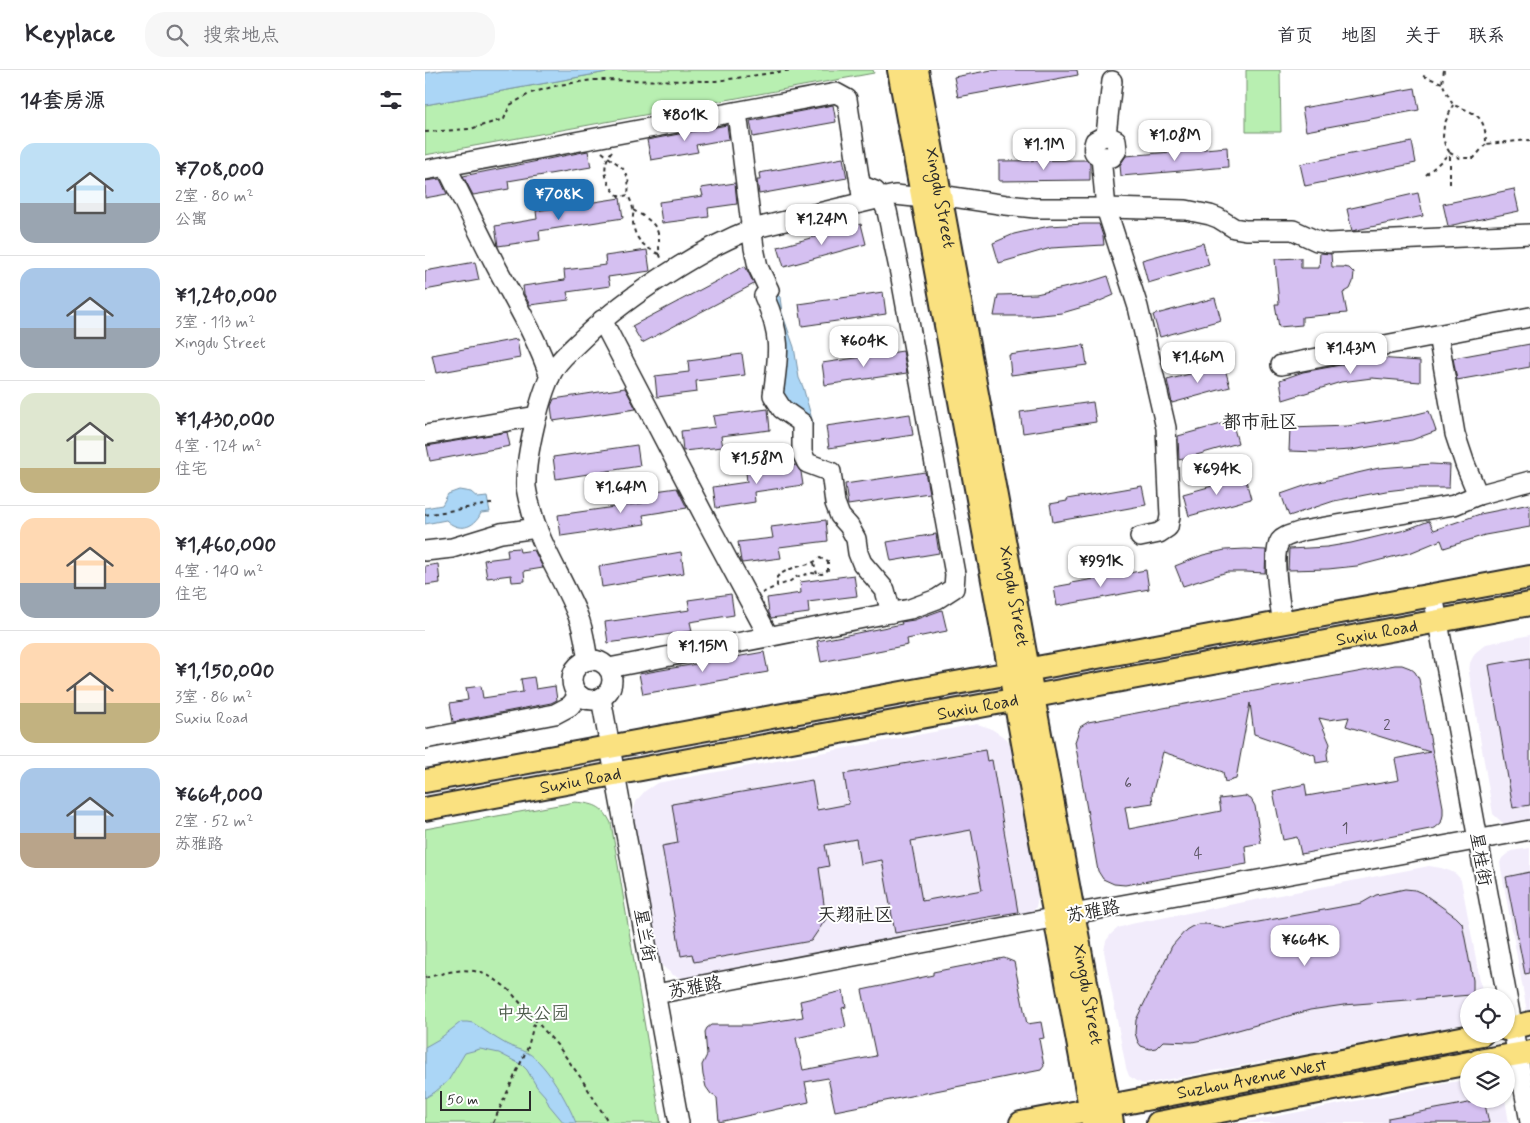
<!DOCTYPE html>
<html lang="zh">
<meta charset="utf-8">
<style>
:root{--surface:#fff;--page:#f7f7f7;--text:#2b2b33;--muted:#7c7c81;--line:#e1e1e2;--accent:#1f6fb2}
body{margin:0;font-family:Mynerve,"LXGW WenKai TC",sans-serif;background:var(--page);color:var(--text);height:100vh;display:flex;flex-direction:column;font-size:19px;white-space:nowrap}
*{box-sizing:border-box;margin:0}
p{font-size:16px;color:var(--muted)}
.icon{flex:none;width:28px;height:28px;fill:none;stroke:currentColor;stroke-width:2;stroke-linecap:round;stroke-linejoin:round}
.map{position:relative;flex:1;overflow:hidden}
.sheet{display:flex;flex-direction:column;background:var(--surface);width:425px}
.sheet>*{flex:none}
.buttons{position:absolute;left:1035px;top:918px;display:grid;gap:10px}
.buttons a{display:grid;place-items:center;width:55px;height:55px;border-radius:50%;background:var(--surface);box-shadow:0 1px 4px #0004;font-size:25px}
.scale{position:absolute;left:15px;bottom:12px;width:91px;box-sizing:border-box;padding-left:5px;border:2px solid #2b2b2b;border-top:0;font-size:14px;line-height:18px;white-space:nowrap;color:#2b2b2b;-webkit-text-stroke:4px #fff;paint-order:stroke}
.price{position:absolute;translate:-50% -42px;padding:0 11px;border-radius:10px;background:#fff;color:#222;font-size:16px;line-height:32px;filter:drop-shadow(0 1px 2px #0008)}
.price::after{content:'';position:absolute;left:50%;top:30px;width:15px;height:11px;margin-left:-8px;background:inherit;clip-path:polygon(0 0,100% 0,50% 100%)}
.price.current{background:var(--accent);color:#fff}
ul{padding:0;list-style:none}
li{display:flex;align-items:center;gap:15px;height:125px;padding:0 20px}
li+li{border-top:1px solid var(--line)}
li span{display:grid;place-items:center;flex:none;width:140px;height:100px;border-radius:15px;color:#555}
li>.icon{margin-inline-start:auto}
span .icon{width:60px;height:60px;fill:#fffc;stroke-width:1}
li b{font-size:21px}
h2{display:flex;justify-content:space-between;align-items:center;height:60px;padding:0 20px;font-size:21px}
header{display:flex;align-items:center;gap:30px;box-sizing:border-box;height:70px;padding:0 25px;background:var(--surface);border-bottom:1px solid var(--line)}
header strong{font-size:24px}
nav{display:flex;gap:28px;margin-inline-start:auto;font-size:18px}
.search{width:350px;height:45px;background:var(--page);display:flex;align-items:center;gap:12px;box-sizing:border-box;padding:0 18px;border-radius:20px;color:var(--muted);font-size:19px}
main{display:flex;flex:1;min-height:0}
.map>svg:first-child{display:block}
.built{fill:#f2ecfb}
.green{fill:#b8efb1;stroke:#728d6e}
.water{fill:#abd6f6;stroke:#7892a5}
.building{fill:#d5c0f1;stroke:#2b2b2b;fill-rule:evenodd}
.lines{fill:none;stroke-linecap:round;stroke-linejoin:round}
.minor-casing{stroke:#2b2b2b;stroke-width:22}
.major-casing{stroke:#2b2b2b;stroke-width:26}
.path{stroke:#2b2b2b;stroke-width:2;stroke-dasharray:4 4;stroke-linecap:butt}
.minor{stroke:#fff;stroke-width:19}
.major{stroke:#fae180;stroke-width:22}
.labels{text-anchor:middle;stroke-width:4;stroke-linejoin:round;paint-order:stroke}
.number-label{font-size:15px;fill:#56505c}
.street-label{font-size:18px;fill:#2b2b2b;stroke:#fff}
.park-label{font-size:18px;fill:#4e5c4c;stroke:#fff}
.neighbourhood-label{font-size:19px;fill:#2b2b2b;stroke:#fff}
</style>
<header>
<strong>Keyplace</strong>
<div class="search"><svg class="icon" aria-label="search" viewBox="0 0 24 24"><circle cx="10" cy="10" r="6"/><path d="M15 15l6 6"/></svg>搜索地点</div>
<nav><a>首页</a><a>地图</a><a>关于</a><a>联系</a></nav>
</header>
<main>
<section class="sheet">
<h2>14套房源<svg class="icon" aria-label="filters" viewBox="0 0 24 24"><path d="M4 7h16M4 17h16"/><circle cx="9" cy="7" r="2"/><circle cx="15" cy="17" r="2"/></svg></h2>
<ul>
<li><span style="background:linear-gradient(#bfe0f5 60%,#9aa5b1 0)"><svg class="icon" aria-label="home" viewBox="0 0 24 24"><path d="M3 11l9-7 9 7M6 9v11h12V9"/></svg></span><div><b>¥708,000</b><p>2室 · 80 m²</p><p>公寓</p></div></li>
<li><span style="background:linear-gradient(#a9c7e8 60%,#9aa5b1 0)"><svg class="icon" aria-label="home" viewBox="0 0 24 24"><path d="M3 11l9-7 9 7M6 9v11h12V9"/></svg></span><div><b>¥1,240,000</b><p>3室 · 113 m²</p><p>Xingdu Street</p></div></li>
<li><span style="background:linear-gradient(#dfe7d0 75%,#c2b280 0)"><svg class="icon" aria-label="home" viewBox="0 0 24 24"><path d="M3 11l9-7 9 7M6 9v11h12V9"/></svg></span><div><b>¥1,430,000</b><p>4室 · 124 m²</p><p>住宅</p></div></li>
<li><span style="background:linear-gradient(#ffd9b3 65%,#9aa5b1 0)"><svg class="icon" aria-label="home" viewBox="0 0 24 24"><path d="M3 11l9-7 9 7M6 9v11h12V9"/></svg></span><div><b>¥1,460,000</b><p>4室 · 140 m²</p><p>住宅</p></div></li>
<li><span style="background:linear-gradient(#ffd9b3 60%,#c2b280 0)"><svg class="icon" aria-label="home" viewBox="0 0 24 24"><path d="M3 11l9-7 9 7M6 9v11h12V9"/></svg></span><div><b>¥1,150,000</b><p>3室 · 86 m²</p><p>Suxiu Road</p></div></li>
<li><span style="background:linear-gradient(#a9c7e8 65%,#b9a48a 0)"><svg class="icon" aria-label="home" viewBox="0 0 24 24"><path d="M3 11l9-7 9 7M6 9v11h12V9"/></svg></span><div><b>¥664,000</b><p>2室 · 52 m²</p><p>苏雅路</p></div></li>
</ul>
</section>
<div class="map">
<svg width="1105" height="1053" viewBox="0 0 1105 1053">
<rect width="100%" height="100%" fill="#fff"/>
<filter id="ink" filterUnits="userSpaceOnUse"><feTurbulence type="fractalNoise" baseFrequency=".02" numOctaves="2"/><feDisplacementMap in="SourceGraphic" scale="10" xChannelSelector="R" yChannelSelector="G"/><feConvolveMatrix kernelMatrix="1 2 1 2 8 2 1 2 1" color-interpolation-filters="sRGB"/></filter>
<g filter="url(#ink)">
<!-- built -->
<g class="built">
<polygon points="1105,565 1105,751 1080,755 1068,744 1044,603 1045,593 1050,583 1061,574"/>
<polygon points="552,654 565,658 582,669 588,680 613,826 611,837 605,845 271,908 257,908 248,905 235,894 209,750 208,741 212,730 220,721 232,713"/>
<polygon points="1105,778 1105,958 1075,793 1077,788 1086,781"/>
<polygon points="1004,796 1016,798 1025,801 1031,804 1036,810 1058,926 1044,926 1044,953 719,1014 711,1011 704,1006 701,998 679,881 681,871 686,864 693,858 706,854"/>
<polygon points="1044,1009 1044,1029 1080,1029 1084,1053 817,1053"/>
</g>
<!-- green -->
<g class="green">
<polygon points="193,0 448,0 449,3 0,85 0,35"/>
<polygon points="821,0 855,0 856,62 821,62"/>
<path d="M150,732C169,734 177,735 186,753L236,1053H0V759Z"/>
</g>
<!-- water -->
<g class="water">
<polygon points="19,0 193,0 0,35 0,3"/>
<polygon points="347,224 352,224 355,227 357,243 369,277 374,308 378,317 388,353 386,369 387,387 358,334"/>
<path d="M34,420L46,422L53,428L62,427L65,442L56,443C49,459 33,462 21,450L0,454V438L17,435L23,424Z"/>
<path d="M36,952H42L48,953C59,960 70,968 81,974C88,978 96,979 103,983C122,994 143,1033 151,1053H139L124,1035L120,1026L112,1017L102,1000L97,995L74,983L55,979L40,983L23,1011L10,1022L0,1028V977L14,969Z"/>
</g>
<!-- building -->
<g class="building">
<polygon points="567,0 652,0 653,5 533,27 529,7"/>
<polygon points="990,18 994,40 881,61 877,38"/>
<polygon points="408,35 411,52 328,67 325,51"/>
<polygon points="302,55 304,69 271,75 273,82 226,90 222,70"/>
<polygon points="987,72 991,93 880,116 875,94"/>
<polygon points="802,77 803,97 696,106 695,95 701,86"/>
<polygon points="163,81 166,97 83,111 84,119 48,125 38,106"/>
<polygon points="418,88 422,108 334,124 332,110 335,110 334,103"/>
<polygon points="661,90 665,93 665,110 574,111 574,91"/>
<polygon points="15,109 22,124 0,128 0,111"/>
<polygon points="310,113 312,134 283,138 284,147 237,153 234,132 278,126 276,118"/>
<polygon points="1089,119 1094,141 1023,156 1018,134"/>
<polygon points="993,123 998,146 927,161 922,139"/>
<polygon points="195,128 198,148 114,161 115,170 73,176 70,156 112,149 111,141"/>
<polygon points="436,154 441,174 359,197 353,177"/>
<polygon points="659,154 674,154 678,166 679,175 626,178 574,193 568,173 589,164 624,156"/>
<polygon points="778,173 784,195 723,213 717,190"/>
<polygon points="222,180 225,201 183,207 185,216 142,222 144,230 105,235 99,224 98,216 140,210 139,200 181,195 180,186"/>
<polygon points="895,183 906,184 907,197 918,197 924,198 929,203 928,212 925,219 918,223 922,243 877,247 877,255 854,257 850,234 854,234 850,189 876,188 876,198 894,198"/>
<polygon points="50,192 54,210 0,220 0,201"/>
<polygon points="320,196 329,214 217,273 207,256"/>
<polygon points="683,206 689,225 668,234 637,243 606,246 569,246 573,225 611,224 661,213"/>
<polygon points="458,222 461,244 377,256 374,234"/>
<polygon points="790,228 796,250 735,267 728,245"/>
<polygon points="92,269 95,288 11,303 7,285"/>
<polygon points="1105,274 1105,297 1032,310 1028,288"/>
<polygon points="659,275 662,295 586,305 584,285"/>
<polygon points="478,281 482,303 400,315 397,293"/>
<polygon points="317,284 320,305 271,311 272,322 232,327 230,306 264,302 263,291"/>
<polygon points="953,288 995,291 995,312 947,308 916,312 858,330 855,310 878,302"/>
<polygon points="799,295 805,317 747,333 742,310"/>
<polygon points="200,318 211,339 128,351 126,336 129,329"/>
<polygon points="668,332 671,352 598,363 595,342"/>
<polygon points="343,339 345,360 296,366 298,377 258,381 256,361 290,357 288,346"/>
<polygon points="1004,341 1011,361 987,370 926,380 893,382 864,381 865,358 923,356 984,346"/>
<polygon points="485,344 488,365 404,378 401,356"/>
<polygon points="807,351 813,373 754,390 753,366"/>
<polygon points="82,362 85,376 5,391 2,376"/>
<polygon points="212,375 215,396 131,409 128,387"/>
<polygon points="1006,394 1025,395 1024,418 986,418 961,421 909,431 864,446 856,424 882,415 928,404 954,398"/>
<polygon points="371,395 376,402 378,415 329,422 330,432 291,438 288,417 322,412 321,402"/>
<polygon points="500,402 504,423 423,435 420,414"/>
<polygon points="820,407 826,429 764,446 758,424"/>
<polygon points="717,416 721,435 628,452 625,434 642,431 642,429"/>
<polygon points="252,418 262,438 218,445 220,454 136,466 133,445 218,433 216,423"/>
<polygon points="1105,434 1105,457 1060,465 1019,478 1016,470 987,482 932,496 903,499 863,500 864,479 902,477 926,473 980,460 1004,451 1009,460 1055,444"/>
<polygon points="401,450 403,471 354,477 356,488 317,493 316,491 313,472 348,468 346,457"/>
<polygon points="511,464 514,483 466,491 462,472"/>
<polygon points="94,478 95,482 109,480 118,498 99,501 100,511 87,512 86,505 62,508 59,490 83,487 82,479"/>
<polygon points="821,479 841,480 840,503 821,502 802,502 758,516 750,496 778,485 800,480"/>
<polygon points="256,482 259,503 177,517 174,496"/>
<polygon points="13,494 15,513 0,515 0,496"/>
<polygon points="721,500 724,519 632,536 629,517 646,514 646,513"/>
<polygon points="429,505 432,526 383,532 384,543 346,548 344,543 342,528 376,523 375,512"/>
<polygon points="306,524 309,545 265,552 267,561 183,573 180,552 265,540 263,530"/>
<polygon points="517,540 522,561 482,569 483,575 396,592 392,571 477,554 476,552 489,550"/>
<polygon points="339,582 343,602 218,624 214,604"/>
<polygon points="1105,588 1105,735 1088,738 1064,595"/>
<polygon points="970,595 977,595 985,598 990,602 994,609 1018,737 1018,745 1016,753 1010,758 876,784 872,767 858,770 848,721 880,714 882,726 974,710 970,689 1005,682 921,656 924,647 903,650 894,648 905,674 902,684 903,691 891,693 890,685 829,664 825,633 811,709 800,712 798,702 738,682 727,725 728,733 700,737 704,759 796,741 794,729 820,726 826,729 830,736 836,773 820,776 822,794 700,815 689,814 678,809 673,801 652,683 650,672 655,657 663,652"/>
<polygon points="109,607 111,619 130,616 132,630 126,633 28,652 25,633 43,630 41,618 56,616 58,628 98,622 96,609"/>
<path d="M560,680L562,691L567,690L593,842L470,863L457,790L435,794L431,769L400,775L404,796L394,798L401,849L386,871L269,892L267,884L256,886L237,776L253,773L247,734L387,710L392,740L424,734L419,704ZM546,760L557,820L497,831L486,771Z"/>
<polygon points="1105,802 1105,903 1100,904 1081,807"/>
<polygon points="980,819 990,820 999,824 1031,847 1037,853 1048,910 1048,921 1046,925 919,935 885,940 777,970 767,972 738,971 731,978 725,979 716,976 713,972 710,963 711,950 747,876 761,860 766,857 773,854 782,854 801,858 806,857 937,833 951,825"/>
<polygon points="579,888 589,892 602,954 616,952 619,968 614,969 619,996 616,1000 410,1041 403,1008 380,1012 384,1032 294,1052 292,1028 286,1024 281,1017 278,1005 277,995 282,985 280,962 282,958 286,955 327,955 378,947 375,931 418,921 421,937 417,938 421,957 371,968 378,1000 451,986 437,920 508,905 508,902"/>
<polygon points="1059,1030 1064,1053 963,1053 963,1048"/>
</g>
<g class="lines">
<defs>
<g id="minor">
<path d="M312,42L329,178L333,197L344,220L339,226C357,266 354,283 348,325L357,339L377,353V383L382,393L406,402L410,433L415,446L424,456L431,469L433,483L437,493L460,520L466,543"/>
<path d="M681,65L691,70L692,80L687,87C674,87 665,86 670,71L681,65L687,11"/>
<polyline points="676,87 681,138 713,237 741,358 745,446 743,457 734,463 715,467"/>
<path d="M21,96C38,130 54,163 71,196C90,232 112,268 125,307"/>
<polyline points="0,100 411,23 422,29 437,126"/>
<polyline points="177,250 285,457 344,567"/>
<polyline points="1013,265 1030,364 1040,394 1053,425"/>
<polyline points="856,295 1105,247"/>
<polyline points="0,365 112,346"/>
<polyline points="0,481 27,478 76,463 112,458"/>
<polyline points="1008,525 1105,1052"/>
<path d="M858,553C855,536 846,484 855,471C860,465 870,464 877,461L1029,435L1053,425L1105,411"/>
<circle cx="167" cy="610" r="20"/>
<path d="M163,590C160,575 159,560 153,546C138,508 114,475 105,435C103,429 102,423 101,417C100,389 115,319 131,296C138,286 148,278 157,269C186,241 219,218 253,197C277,182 301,169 327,159L456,128L470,125L499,128L515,125L581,135L610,138H681L761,140L785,145L793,148L809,158L821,160H868L892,171L903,173L1105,164"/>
<polyline points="184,598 485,539 512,529 529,518 530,504 476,208 462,141 456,128 450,121 435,115"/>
<polyline points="176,628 254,1053"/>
<polyline points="0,669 130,644 145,636 154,625"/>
<polyline points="231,924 648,844 1105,760"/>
</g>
<g id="major">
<polyline points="474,0 668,1053"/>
<path id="s1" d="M492,0L687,1053"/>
<polyline points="0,711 1105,507"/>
<path id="s2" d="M0,739L1105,534"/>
<polyline points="1081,959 1105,953"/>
<polyline points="1053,991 1105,982"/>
<path id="s3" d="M596,1053L1057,964"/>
<polyline points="733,1053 1044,993"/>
</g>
</defs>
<!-- minor casing -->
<use href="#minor" class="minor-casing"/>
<!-- major casing -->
<use href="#major" class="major-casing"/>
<!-- path -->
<g class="path">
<path d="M1019,0L1017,13L1028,35C1051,43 1061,46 1061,74L1105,70"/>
<polyline points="998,6 1017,13"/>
<polyline points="0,62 45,59 79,49 85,35 106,23 134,15 168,10 291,11 367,0"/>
<path d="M187,81C175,96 180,115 195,127L203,125C205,130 208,135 208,140C209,144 207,148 208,152C209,169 219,177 234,184"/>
<path d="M177,82C196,98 206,97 203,125"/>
<polyline points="1001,105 1025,83 1035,88 1049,88 1061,74"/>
<polyline points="1025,114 1025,83 1020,75 1018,67 1019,55 1028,35"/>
<path d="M208,140C223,149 235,154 234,174C234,180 234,184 237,190"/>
<polyline points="0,445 71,433"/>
<polyline points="389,493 392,504"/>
<path d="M337,523L352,516V507C368,493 381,499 395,488L403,492V500L397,504L386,503L371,507L364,512L352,516"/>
<path d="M0,908C37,898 53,894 84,920L133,976L156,1008L184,1053"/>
<polyline points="68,1053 103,977 110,950"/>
</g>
<!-- minor -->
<use href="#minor" class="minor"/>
<!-- major -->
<use href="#major" class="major"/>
</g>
</g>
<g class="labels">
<!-- number labels -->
<g class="number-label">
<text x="962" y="660">2</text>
<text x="703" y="718">6</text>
<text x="920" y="763">1</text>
<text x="773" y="788">4</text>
</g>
<!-- street labels -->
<g class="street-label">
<text dy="6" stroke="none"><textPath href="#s1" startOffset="130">Xingdu Street</textPath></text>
<text dy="6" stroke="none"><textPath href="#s1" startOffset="535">Xingdu Street</textPath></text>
<text dy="6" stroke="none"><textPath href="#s2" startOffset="968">Suxiu Road</textPath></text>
<text dy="6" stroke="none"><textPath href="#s2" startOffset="562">Suxiu Road</textPath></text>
<text dy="6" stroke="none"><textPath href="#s2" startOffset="158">Suxiu Road</textPath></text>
<text transform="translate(1056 789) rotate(80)" y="6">星桂街</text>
<text transform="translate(668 841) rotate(-11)" y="6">苏雅路</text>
<text transform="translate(220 865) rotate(80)" y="6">星兰街</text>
<text transform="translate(270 917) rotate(-11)" y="6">苏雅路</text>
<text dy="6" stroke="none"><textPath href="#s1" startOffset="940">Xingdu Street</textPath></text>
<text dy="6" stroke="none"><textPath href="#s3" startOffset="235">Suzhou Avenue West</textPath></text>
</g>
<!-- park labels -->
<g class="park-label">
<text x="108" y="949">中央公园</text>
</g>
<!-- neighbourhood labels -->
<g class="neighbourhood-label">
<text x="835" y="358">都市社区</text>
<text x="430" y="851">天翔社区</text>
</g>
</g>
</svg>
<div class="buttons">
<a><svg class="icon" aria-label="locate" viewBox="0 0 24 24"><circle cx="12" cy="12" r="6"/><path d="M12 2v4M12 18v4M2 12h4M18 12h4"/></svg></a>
<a><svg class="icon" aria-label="layers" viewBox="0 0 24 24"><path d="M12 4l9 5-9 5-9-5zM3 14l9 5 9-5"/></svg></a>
</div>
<div class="scale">50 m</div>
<b class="price" style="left:260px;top:72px">¥801K</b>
<b class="price" style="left:750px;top:92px">¥1.08M</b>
<b class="price" style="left:619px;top:101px">¥1.1M</b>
<b class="price current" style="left:134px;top:151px">¥708K</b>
<b class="price" style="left:397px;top:176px">¥1.24M</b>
<b class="price" style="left:439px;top:298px">¥604K</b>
<b class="price" style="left:926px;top:305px">¥1.43M</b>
<b class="price" style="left:773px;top:314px">¥1.46M</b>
<b class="price" style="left:332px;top:415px">¥1.58M</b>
<b class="price" style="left:792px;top:426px">¥694K</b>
<b class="price" style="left:196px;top:444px">¥1.64M</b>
<b class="price" style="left:676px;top:518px">¥991K</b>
<b class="price" style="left:278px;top:603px">¥1.15M</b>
<b class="price" style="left:880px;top:897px">¥664K</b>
</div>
</main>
